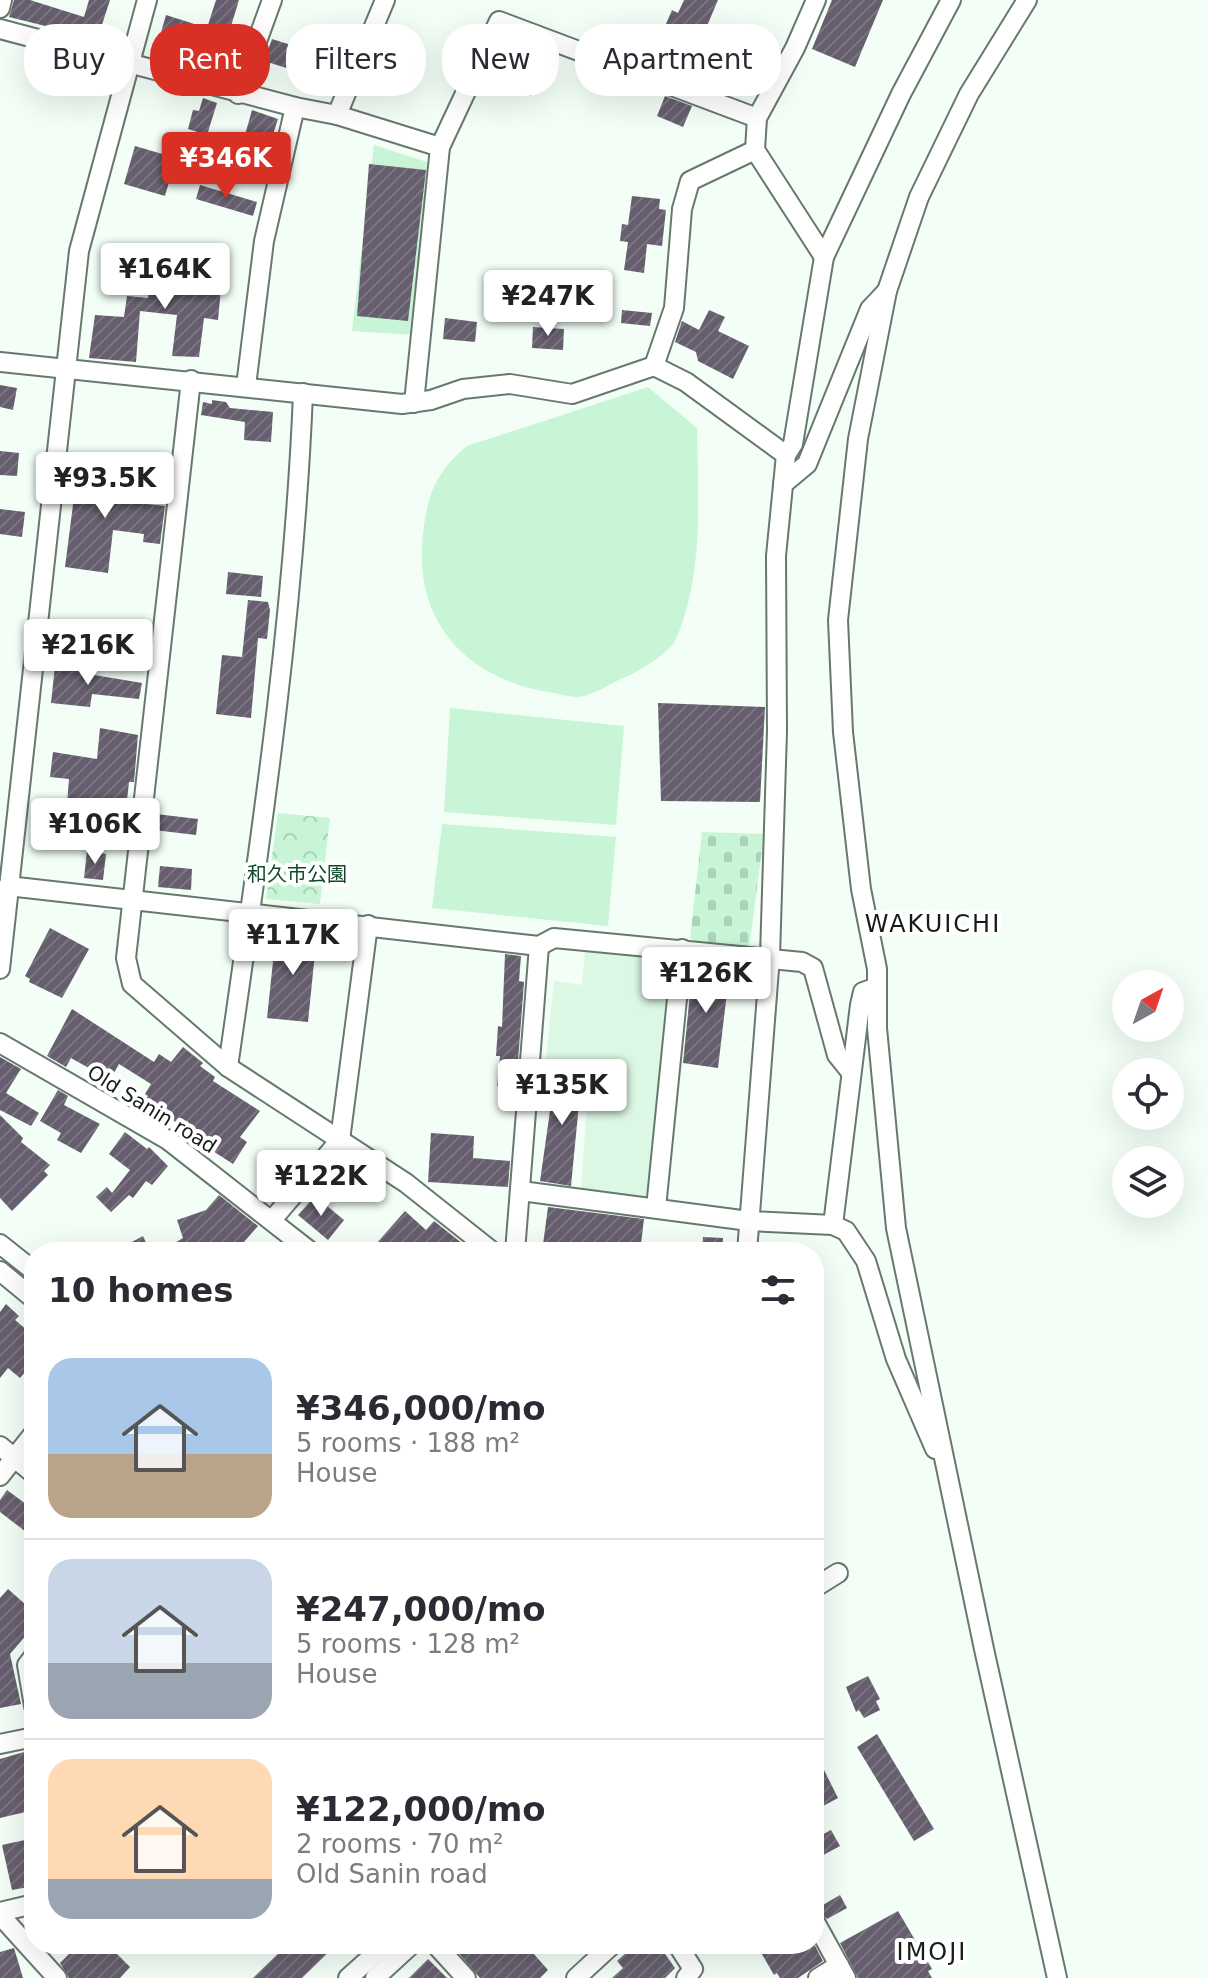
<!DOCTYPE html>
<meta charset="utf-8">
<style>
:root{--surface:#fff;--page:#f2f2f3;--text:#2b2b33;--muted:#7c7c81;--line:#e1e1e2;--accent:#d93025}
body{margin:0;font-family:"DejaVu Sans","Noto Sans JP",sans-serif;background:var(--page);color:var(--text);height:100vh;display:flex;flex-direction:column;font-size:30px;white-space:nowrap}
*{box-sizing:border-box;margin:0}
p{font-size:26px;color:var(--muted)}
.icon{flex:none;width:44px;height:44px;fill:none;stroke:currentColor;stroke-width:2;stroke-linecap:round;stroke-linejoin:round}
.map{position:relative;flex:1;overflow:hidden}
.side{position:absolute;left:24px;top:1242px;width:800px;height:712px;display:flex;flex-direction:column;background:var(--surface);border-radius:32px;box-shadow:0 8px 32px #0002}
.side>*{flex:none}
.top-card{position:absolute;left:24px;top:24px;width:800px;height:72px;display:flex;gap:16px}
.needle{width:52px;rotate:40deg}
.buttons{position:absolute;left:1112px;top:970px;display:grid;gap:16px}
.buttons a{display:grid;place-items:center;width:72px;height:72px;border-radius:50%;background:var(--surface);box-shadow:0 8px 32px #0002;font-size:40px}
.price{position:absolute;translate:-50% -68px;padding:0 18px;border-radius:8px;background:#fff;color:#222;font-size:26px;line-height:52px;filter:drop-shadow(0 2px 4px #0008)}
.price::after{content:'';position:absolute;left:50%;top:48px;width:24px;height:18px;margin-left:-12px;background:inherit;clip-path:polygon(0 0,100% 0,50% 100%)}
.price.current{background:var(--accent);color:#fff}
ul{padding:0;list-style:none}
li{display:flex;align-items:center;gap:24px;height:200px;padding:0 24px}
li+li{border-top:2px solid var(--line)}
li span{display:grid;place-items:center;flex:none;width:224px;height:160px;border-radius:24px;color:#555}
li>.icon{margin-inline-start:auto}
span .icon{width:96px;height:96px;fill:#fffc;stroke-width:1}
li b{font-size:34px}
h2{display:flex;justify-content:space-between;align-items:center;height:96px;padding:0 24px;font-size:34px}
.chip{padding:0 28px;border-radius:32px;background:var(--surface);box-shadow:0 8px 32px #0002;font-size:28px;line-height:72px}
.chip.current{background:var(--accent);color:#fff}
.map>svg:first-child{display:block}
.built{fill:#dcf7e4}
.grass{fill:#c7f5d6}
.cemetery{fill:url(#cemetery-stones)}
.park{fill:url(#park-crowns)}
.building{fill:url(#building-hatch)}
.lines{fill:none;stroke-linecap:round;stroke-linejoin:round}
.minor-casing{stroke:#67796d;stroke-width:22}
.minor{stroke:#fff;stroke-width:18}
.labels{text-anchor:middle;stroke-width:8;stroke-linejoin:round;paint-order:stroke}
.park-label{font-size:20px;fill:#0e492a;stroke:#fff}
.street-label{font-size:20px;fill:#161d18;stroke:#fff}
.quarter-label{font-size:24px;letter-spacing:2px;fill:#161d18;stroke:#fff}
</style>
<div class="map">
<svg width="1208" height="1978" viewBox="0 0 1208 1978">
<defs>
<pattern id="cemetery-stones" width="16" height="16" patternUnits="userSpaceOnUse" patternTransform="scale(2)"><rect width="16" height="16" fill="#c7f5d6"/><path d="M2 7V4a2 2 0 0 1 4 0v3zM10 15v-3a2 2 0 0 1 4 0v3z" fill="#aad2b7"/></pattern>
<pattern id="park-crowns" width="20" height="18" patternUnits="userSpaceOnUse" patternTransform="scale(2)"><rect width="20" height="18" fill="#c7f5d6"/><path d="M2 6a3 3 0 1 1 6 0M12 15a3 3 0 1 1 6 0" fill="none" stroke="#aad2b7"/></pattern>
<pattern id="building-hatch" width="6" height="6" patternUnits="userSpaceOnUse" patternTransform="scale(2)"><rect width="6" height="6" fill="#665e6e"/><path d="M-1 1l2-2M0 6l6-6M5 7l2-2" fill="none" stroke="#7b7581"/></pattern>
</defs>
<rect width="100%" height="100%" fill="#f2fef6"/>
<!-- built -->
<polygon class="built" points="585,950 677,957 648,1198 581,1190 589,1076 545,1070 554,981 582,985"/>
<!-- grass -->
<g class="grass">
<polygon points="374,145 436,165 416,335 352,331"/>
<path d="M648,387L697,428C698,496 704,576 676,639C669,654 638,672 623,678C610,684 591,696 578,697C568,697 557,693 548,692C465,678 413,620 423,535C427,495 436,472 467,446Z"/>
<polygon points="450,708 624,726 616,825 444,812"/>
<polygon points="442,824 616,837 608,926 432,908"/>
</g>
<!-- cemetery -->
<polygon class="cemetery" points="702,832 764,834 750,942 747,946 695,942 690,938"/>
<!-- park -->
<polygon class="park" points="278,813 330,818 320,904 266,899"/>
<!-- building -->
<g class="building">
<polygon points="14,0 30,0 84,17 89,0 110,0 98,37 94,38 9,17"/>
<polygon points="216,0 239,0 228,36 242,40 236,58 160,36 166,15 207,28"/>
<polygon points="684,0 718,0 707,26 716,30 697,73 653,54 672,10 678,13"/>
<polygon points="832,0 883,0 855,67 812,49"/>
<polygon points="272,39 342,61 331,95 302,85 306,74 264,61"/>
<polygon points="509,53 543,67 531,96 498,82"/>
<polygon points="665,96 692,106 683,127 657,116"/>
<polygon points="203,98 217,103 207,135 188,129 193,110 199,111"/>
<polygon points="252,110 278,119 268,150 243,142"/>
<polygon points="135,146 176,158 165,196 124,184"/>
<polygon points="369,164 426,170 408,321 357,316"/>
<polygon points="200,185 257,202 253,216 196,199"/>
<polygon points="632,196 660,199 659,209 666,210 662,246 647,244 644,273 624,270 628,242 620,241 622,224 628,225"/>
<polygon points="183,246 202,247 201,261 206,261 206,266 223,267 218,320 204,318 199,357 172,356 177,315 140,311 136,362 89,358 95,315 124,317 127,296 148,298 150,272 181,275"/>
<polygon points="622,310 652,313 650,326 621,323"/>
<polygon points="709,310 725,317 718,331 749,346 733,379 698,361 696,352 675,342 682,321 699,330"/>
<polygon points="445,318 477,322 475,342 443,339"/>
<polygon points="533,327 564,329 563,350 532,348"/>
<polygon points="0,385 17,388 13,410 0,407"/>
<polygon points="212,400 226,402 230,408 273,412 271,442 244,440 245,422 201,415 203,402 212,404"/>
<polygon points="0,451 19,453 17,476 0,475"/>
<polygon points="78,466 120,471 117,501 165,506 160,544 143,542 144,534 113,530 108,573 65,567"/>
<polygon points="0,509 25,512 22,537 0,534"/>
<polygon points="228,572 263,576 261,597 226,594"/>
<polygon points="248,600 268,602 270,610 267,639 258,638 251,718 216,714 222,655 242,657"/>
<polygon points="55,666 95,668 94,675 142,683 139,699 92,694 90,707 51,703"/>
<polygon points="658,703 765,707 760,802 661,801"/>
<polygon points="100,728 138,735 134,782 129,782 126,810 84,807 81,842 38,839 40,814 66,816 69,779 50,777 53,752 97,759"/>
<polygon points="156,814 198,819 196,835 154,830"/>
<polygon points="87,851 106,854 103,880 84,878"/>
<polygon points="160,866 192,869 191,890 158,887"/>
<polygon points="50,928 89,949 62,998 29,982 30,979 25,976"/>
<polygon points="284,929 317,933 308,1022 267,1018 274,952 282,953"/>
<polygon points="505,954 521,956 519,981 524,982 516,1088 497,1086 500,1056 496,1056 498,1026 502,1027"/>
<polygon points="693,964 730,967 718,1068 683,1063"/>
<polygon points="72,1009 154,1062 159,1054 171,1062 183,1047 203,1063 200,1066 215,1077 213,1081 260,1111 240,1137 247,1142 233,1164 191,1137 193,1134 145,1101 148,1096 145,1094 151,1084 119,1064 110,1080 71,1058 66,1067 47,1056"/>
<polygon points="0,1057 21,1069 6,1093 39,1113 31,1126 0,1110"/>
<polygon points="550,1071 582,1073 571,1186 540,1181 550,1111 551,1101 547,1100"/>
<polygon points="58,1090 68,1096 64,1105 100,1124 81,1153 57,1140 61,1133 40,1121"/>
<polygon points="0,1115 23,1138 21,1142 50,1165 44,1171 48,1175 12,1211 0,1198"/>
<polygon points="125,1132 147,1149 149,1147 168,1166 152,1185 146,1181 133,1198 129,1195 111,1212 96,1197 107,1187 112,1193 130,1170 109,1154"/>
<polygon points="431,1133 474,1136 473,1158 510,1161 508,1187 428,1182"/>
<polygon points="219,1195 258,1226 235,1252 160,1252 183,1238 177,1220 206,1210"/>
<polygon points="315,1196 344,1220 328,1240 298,1215"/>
<polygon points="548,1207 644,1219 640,1252 542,1252"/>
<polygon points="405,1211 426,1230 434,1221 473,1252 369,1252"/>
<polygon points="143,1236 150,1252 134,1252 130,1243"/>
<polygon points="703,1237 723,1238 722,1252 702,1252"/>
<polygon points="6,1304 19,1316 15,1320 34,1336 34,1362 20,1378 8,1368 0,1378 0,1312"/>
<polygon points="7,1490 34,1510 34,1538 0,1512 0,1500"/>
<polygon points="8,1589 34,1612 34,1626 10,1654 21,1704 0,1708 0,1598"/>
<polygon points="868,1676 880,1699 876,1701 880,1710 864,1718 859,1710 856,1712 846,1687"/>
<polygon points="877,1734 934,1829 914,1841 857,1747"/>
<polygon points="31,1750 34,1810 0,1818 0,1759"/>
<polygon points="814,1750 838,1798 814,1811"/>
<polygon points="831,1830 840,1846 814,1860 814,1839"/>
<polygon points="34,1838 34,1886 12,1890 2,1845"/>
<polygon points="840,1895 847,1908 827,1919 816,1909"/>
<polygon points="898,1911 932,1969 928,1971 932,1978 858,1978 840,1943"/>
<polygon points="79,1944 107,1944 130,1967 120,1978 69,1978 60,1963"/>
<polygon points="288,1944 337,1944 302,1978 253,1978"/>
<polygon points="451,1944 542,1944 533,1953 548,1970 540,1978 480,1978"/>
<polygon points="636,1944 658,1944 675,1968 665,1978 612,1978 623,1968 617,1961"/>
<polygon points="756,1944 814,1944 823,1961 798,1978 780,1978 777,1973 774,1975"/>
<polygon points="14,1948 23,1978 0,1978 0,1952"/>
<polygon points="428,1959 447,1978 409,1978"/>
</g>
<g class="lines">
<defs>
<g id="minor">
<polyline points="816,0 795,48 757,118 755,150 824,257"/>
<polyline points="1027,0 969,94 919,197 887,291 858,439 838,620 843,732 861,889 877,969 877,1028 896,1228 984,1649 1057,1978"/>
<polyline points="0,8 2,0"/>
<polyline points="0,29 295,107 264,241 246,386"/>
<polyline points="238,94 272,0"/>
<polyline points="295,107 337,115 440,147 414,403"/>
<polyline points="337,115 385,0"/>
<polyline points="440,147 499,21 757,118"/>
<polyline points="0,362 402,404 431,400 463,389 510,384 572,394 654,366 686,382 786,455"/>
<polyline points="654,366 674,308 682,209 690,181 755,150"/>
<polyline points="191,380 126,958 132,984 228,1067 406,1183 493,1252"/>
<polyline points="783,484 807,464 870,309 887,291"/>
<polyline points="8,886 539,946 554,938 802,962 813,968 837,1055 849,1070"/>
<polyline points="0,969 79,251 147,0"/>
<polyline points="0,1043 168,1140 311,1252"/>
<path d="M228,1067C260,843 294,619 303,393"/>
<polyline points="521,1191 749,1221 833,1225 846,1231 866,1261 896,1359 935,1449"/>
<polyline points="656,1208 682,949"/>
<polyline points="272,1220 340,1140 368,925"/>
<polyline points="833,1225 860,1005 863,992 877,987"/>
<polyline points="0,1244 34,1271"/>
<polyline points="515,1252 539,946"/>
<polyline points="747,1252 770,956 777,731 776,556 786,455 793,444 824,257 901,94 951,0"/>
<polyline points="0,1271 34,1299"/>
<polyline points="0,1446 34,1474"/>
<polyline points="0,1476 34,1433"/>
<polyline points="814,1588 838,1573"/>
<polyline points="34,1656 27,1665 34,1706"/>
<polyline points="0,1744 34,1737"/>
<polyline points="0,1912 34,1904"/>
<polyline points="0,1915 57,1978"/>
<polyline points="814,1920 846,1978"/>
<polyline points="435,1944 466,1978"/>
<polyline points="677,1944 693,1969 686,1978"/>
<polyline points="348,1978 386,1944"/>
<polyline points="375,1978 412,1944"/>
<polyline points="576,1978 613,1944"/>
<polyline points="818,1978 839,1965"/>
</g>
</defs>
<!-- minor casing -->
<use href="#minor" class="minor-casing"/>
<!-- minor -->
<use href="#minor" class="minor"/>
</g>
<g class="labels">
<!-- park labels -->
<g class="park-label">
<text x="297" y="881">和久市公園</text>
</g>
<!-- street labels -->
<g class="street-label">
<text transform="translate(152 1109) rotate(32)" y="7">Old Sanin road</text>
</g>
<!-- quarter labels -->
<g class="quarter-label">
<text x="933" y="932">WAKUICHI</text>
<text x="932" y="1960">IMOJI</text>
</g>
</g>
</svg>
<div class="buttons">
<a><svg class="needle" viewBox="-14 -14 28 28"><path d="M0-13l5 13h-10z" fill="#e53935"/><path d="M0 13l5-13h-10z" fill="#7c7c81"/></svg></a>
<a><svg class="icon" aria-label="locate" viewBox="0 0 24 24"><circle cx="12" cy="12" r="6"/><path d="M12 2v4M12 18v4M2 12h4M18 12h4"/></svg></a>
<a><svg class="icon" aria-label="layers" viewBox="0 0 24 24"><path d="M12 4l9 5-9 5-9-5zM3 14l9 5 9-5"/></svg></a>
</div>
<b class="price current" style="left:226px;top:200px">¥346K</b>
<b class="price" style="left:165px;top:311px">¥164K</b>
<b class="price" style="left:548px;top:338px">¥247K</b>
<b class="price" style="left:105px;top:520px">¥93.5K</b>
<b class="price" style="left:88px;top:687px">¥216K</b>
<b class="price" style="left:95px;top:866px">¥106K</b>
<b class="price" style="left:293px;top:977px">¥117K</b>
<b class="price" style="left:706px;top:1015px">¥126K</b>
<b class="price" style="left:562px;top:1127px">¥135K</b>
<b class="price" style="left:321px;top:1218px">¥122K</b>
<div class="top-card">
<a class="chip">Buy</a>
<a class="chip current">Rent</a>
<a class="chip">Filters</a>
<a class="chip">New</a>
<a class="chip">Apartment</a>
</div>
<section class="side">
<h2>10 homes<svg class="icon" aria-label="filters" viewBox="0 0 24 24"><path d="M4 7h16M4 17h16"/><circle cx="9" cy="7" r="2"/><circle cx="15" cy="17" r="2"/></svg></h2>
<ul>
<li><span style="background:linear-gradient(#a9c7e8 60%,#b9a48a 0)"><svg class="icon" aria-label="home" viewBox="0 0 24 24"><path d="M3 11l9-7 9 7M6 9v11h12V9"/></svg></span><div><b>¥346,000/mo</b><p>5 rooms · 188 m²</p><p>House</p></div></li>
<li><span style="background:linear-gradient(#c9d6e8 65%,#9aa5b1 0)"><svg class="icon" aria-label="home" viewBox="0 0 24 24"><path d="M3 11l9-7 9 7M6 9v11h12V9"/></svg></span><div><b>¥247,000/mo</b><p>5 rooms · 128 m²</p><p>House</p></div></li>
<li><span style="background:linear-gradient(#ffd9b3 75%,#9aa5b1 0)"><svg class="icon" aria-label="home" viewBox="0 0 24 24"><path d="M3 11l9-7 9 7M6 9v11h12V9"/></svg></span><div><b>¥122,000/mo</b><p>2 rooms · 70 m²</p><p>Old Sanin road</p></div></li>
</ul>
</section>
</div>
